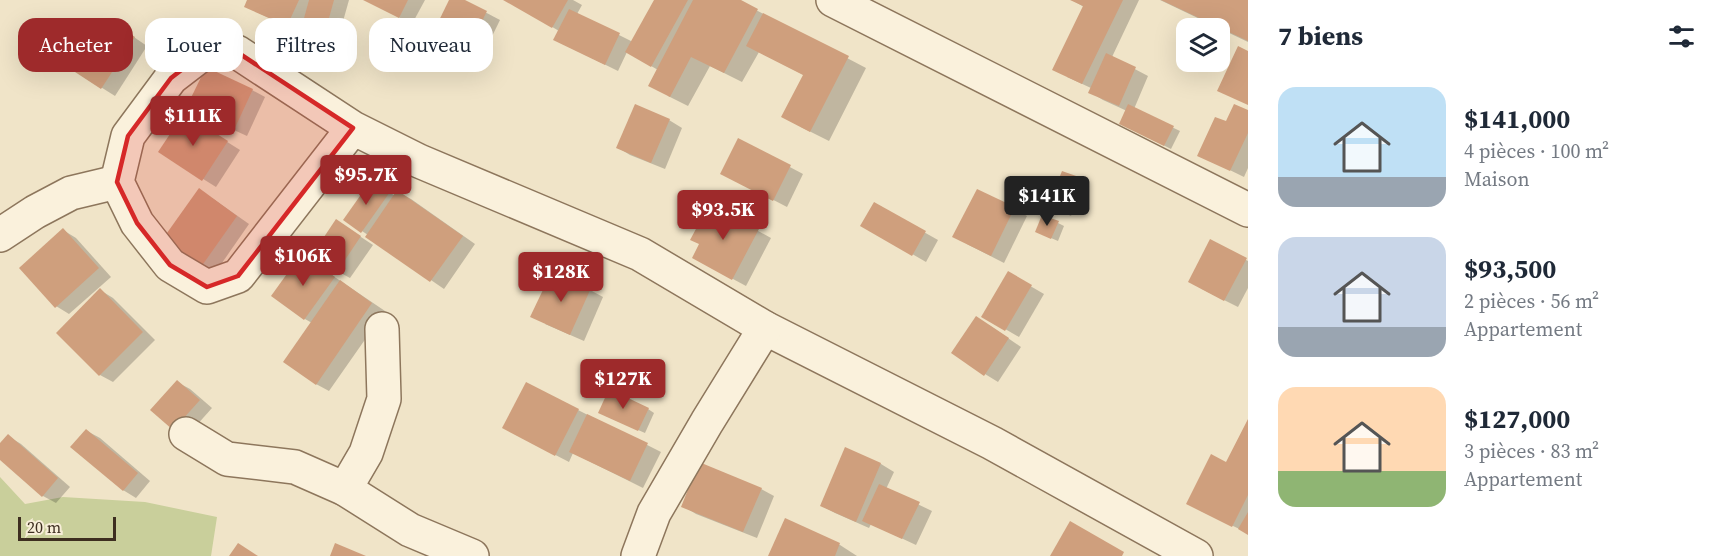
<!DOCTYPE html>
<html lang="fr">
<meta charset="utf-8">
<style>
:root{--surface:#fff;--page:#f2f2f3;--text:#1f2937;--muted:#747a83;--accent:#9e2a2b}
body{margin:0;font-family:"Source Serif 4",serif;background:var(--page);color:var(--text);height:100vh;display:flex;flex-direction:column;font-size:22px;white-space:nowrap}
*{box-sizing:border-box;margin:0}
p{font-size:20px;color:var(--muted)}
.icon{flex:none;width:33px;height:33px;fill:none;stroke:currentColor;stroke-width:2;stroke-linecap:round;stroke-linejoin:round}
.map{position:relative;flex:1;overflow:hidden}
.details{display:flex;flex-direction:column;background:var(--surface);width:480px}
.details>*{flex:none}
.guide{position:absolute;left:18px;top:18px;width:570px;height:54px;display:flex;gap:12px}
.fabs{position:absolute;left:1176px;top:18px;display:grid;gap:12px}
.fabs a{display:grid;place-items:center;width:54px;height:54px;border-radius:12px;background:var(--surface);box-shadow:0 6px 24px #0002;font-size:30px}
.scale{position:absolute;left:18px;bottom:15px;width:98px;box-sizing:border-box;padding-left:6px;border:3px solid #3d2e20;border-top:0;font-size:16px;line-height:21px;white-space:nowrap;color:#3d2e20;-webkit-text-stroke:4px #f7eed8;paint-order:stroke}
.price{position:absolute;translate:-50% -51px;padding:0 14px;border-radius:6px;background:var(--accent);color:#fff;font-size:20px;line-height:39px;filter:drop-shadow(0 2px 3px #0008)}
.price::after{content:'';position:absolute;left:50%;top:36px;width:18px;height:14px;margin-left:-9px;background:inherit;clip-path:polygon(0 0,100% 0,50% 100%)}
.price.selected{background:#222;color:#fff}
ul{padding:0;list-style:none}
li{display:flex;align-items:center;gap:18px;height:150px;padding:0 30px}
li span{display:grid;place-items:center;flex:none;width:168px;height:120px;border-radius:18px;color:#555}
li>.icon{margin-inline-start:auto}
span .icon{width:72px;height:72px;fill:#fffc;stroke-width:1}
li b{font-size:26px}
h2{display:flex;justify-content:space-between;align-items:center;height:72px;padding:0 30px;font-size:26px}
.pill{padding:0 21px;border-radius:18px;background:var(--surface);box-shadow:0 6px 24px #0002;font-size:21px;line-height:54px}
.pill.selected{background:var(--accent);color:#fff}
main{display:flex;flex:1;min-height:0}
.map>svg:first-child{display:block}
.green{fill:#c9cf9b}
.shadow{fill:#0003}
.building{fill:#cf9f7d}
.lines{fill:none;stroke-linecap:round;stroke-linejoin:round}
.street-casing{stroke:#8d765c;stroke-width:36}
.street{stroke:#faf1dc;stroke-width:33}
.marked{fill:#d62828;fill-opacity:0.2;stroke:#d62828;stroke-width:4.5;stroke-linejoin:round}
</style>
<main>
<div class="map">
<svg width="1248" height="556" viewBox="0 0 1248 556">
<rect width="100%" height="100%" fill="#f0e4c8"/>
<!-- green -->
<polygon class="green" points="0,477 25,504 63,497 145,502 217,517 211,556 0,556"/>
<!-- shadow -->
<g class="shadow">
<polygon points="249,0 349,0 329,71 307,65 294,58 301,33 246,7"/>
<polygon points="365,0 425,0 412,24"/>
<polygon points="451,0 462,0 500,20 476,69 442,52"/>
<polygon points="504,0 573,0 582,5 577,14 633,42 656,0 737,0 866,68 829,141 801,127 804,75 759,52 742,82 710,66 688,106 668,96 658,70 627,52 618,71 555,40 559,31 507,0"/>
<polygon points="1072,0 1139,0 1112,57 1148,76 1134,109 1180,131 1171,149 1127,127 1127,111 1103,100 1090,92 1091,88 1067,77 1084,7"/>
<polygon points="1160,0 1248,0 1248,42"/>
<polygon points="122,29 147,46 115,96 77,72"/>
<polygon points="252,90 265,97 247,136 201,115"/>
<polygon points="1248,112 1248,168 1244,177 1199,155 1226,123"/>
<polygon points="669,120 682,128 665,169 630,155 617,147"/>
<polygon points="197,123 240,150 216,187 160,152"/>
<polygon points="739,140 803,174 787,207 735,180"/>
<polygon points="1078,179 1085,183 1071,216 1049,206"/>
<polygon points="379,185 395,196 398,192 411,199 475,244 444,289 367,236 368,235 362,231"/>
<polygon points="212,198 249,224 215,273 202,266"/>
<polygon points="874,204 938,240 926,262 862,225"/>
<polygon points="711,205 771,238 746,286 707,265 701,244"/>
<polygon points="1014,209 1027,216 1004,263 967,244"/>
<polygon points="1058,223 1064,226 1058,241 1044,235"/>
<polygon points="349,229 373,245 350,278 337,271"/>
<polygon points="63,230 76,238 111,277 69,314 56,306"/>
<polygon points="1211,241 1248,261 1248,288 1238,307 1202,289"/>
<polygon points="302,255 385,311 329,391 316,384 312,323 305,319"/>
<polygon points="1008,273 1044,294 1019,337 983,316"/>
<polygon points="100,290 113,298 155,340 113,382 100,375"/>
<polygon points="590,290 603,297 584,341 545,324"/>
<polygon points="989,325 1021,347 998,382 985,374"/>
<polygon points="177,382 190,389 212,408 187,436 174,429"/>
<polygon points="648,409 654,413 645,433 606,416"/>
<polygon points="578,410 661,452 643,488 573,453 569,462 517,435"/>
<polygon points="1248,423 1248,533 1201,511"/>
<polygon points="87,431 100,438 150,481 136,498 123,490"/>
<polygon points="8,436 21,444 70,487 56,503 43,496 0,458 0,446"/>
<polygon points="846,449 881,464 894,472 886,489 932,511 916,545 871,524 869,528 835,513 822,506"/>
<polygon points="761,489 774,496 757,538 696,514 683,506"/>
<polygon points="785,520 840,545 857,556 769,556"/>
</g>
<!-- building -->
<g class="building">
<polygon points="247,0 299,0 287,26 244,7"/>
<polygon points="309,0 334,0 316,65 293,58"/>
<polygon points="363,0 408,0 399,18"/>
<polygon points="449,0 465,0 487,11 462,62 427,45"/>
<polygon points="503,0 568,0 552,28"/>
<polygon points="654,0 688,0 651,67 625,52"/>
<polygon points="693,0 741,0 758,9 724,73 691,57 670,97 648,86"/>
<polygon points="1070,0 1123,0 1082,84 1052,70 1083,6"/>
<polygon points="1161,0 1248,0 1248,41"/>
<polygon points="569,9 620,33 605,65 553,40"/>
<polygon points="763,13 849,56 810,132 781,117 803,75 746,46"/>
<polygon points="109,20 135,37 101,89 75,72"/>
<polygon points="1238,46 1248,51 1248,105 1217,91"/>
<polygon points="1106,53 1136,67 1119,106 1088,93"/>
<polygon points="206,67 253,89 234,130 186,108"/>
<polygon points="635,104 670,119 651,163 616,148"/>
<polygon points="1128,104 1174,126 1164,146 1119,124"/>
<polygon points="1234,104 1248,110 1248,133 1230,171 1197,156 1215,117 1226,121"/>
<polygon points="184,113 228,141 202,181 158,152"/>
<polygon points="738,138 791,165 773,201 720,174"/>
<polygon points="1062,171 1079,177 1064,213 1048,206"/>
<polygon points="372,179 390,192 361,233 343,220"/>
<polygon points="199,188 237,216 201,267 162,240"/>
<polygon points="977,189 1015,207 991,256 952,237"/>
<polygon points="397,190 463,236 430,282 365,237"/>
<polygon points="874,202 926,231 912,256 860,226"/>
<polygon points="710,203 759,229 732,280 692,258 699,244 690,240"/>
<polygon points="1042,215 1059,221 1051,239 1035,232"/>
<polygon points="336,219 361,236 337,272 312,255"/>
<polygon points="63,228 99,268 55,308 19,268"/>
<polygon points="1210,239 1247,258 1224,301 1188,282"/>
<polygon points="302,253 335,277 304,320 271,296"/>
<polygon points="552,271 591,288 570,335 530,317"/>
<polygon points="1008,271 1032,285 1005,331 981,317"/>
<polygon points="340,280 372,303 316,385 283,362"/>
<polygon points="100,288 143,332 99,376 56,333"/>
<polygon points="976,316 1009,338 984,376 951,353"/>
<polygon points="177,380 200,400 173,430 150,410"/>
<polygon points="526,382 579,409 555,456 502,428"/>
<polygon points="609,389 649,408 638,431 598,413"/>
<polygon points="587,414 648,443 630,481 569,452"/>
<polygon points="1248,419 1248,495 1232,527 1186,504 1211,454 1226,462"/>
<polygon points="86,429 138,473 123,491 70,447"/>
<polygon points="8,434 58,478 42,497 0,460 0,443"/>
<polygon points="845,447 881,463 856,522 820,506"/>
<polygon points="699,462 762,488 743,532 681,507"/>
<polygon points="879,484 920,502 902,539 862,521"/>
<polygon points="1248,512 1248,535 1238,529"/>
<polygon points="785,518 840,543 835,556 768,556"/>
<polygon points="1070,521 1124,552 1122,556 1050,556"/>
<polygon points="238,543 258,556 229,556"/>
<polygon points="335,543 366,556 330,556"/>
</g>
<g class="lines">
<defs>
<g id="street">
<polyline points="833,0 1248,210"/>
<polyline points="353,128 238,276 207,287 170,265 137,223 117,182 128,136 171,78 210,48 237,52 353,128 419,161 640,254 765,328 992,443 1196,556"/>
<polyline points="0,235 35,212 71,193 117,182"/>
<polyline points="186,434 227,459 295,467 345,489 410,530 472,556"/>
<polyline points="345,489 366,453 384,399 382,329"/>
<polyline points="638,556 654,513 707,422 765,328"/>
</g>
</defs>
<!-- street casing -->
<use href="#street" class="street-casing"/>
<!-- street -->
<use href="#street" class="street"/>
</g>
<!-- marked area -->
<path class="marked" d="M210,48L237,52L353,128L238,276L207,287L170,265L137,223L117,182L128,136L171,78Z"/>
</svg>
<div class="fabs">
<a><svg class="icon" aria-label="layers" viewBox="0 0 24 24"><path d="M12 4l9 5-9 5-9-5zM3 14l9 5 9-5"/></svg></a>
</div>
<div class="scale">20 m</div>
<b class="price" style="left:193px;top:147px">$111K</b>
<b class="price" style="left:366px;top:206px">$95.7K</b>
<b class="price selected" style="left:1047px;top:227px">$141K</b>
<b class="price" style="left:723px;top:241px">$93.5K</b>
<b class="price" style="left:303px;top:287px">$106K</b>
<b class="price" style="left:561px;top:303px">$128K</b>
<b class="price" style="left:623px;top:410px">$127K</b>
<div class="guide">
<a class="pill selected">Acheter</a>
<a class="pill">Louer</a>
<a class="pill">Filtres</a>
<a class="pill">Nouveau</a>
</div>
</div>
<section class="details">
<h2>7 biens<svg class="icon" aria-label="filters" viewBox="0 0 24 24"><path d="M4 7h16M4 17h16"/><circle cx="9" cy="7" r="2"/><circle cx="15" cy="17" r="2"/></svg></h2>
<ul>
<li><span style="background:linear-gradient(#bfe0f5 75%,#9aa5b1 0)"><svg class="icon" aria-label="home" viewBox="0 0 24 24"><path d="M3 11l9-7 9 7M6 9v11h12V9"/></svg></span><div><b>$141,000</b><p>4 pièces · 100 m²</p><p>Maison</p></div></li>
<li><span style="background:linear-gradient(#c9d6e8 75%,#9aa5b1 0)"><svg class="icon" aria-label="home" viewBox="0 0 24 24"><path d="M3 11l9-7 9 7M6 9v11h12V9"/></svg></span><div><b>$93,500</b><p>2 pièces · 56 m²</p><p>Appartement</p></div></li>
<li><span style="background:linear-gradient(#ffd9b3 70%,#8fb573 0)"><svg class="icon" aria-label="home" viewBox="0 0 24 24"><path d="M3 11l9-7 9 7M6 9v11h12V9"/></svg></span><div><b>$127,000</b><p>3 pièces · 83 m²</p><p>Appartement</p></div></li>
</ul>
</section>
</main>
